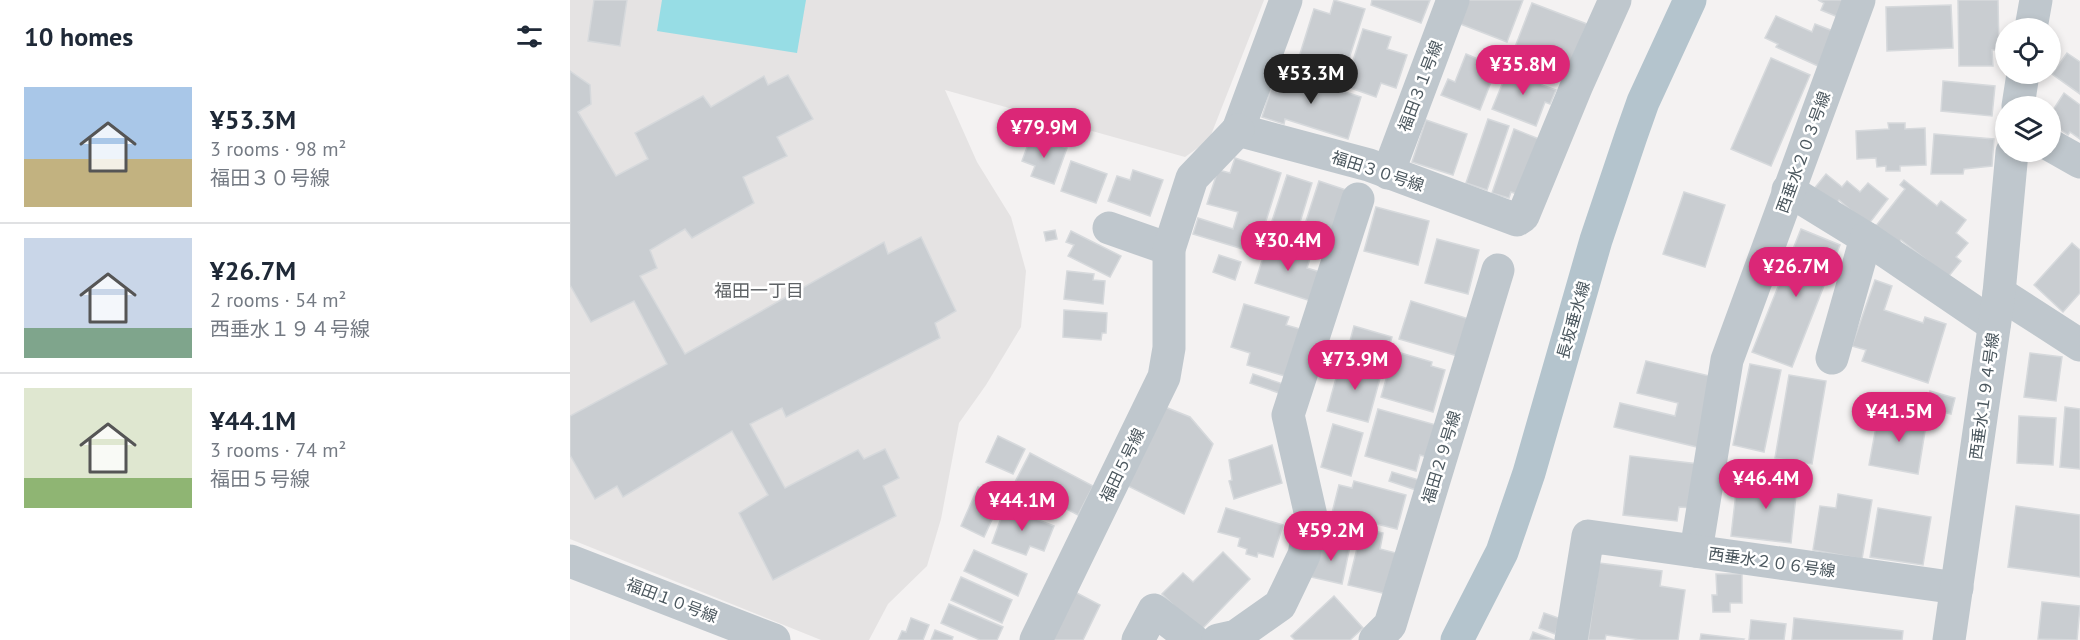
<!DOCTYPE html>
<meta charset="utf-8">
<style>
:root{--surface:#fff;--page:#f2f2f3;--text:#1f2937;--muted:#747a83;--line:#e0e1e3;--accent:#db2777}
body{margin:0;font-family:"PT Sans","Noto Sans JP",sans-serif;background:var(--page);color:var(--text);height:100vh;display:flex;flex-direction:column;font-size:22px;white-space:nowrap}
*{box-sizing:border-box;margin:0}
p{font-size:20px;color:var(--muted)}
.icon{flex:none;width:33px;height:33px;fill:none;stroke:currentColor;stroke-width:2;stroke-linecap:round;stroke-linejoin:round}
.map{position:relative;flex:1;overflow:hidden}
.panel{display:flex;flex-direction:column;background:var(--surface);width:570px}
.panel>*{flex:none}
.tools{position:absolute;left:1425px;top:18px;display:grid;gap:12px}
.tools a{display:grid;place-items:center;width:66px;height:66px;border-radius:50%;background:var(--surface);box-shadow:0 3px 9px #0003;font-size:30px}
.price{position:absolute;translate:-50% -51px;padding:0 14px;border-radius:21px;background:var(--accent);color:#fff;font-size:20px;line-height:39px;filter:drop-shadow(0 2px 3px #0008)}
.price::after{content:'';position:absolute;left:50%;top:36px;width:18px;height:14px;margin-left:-9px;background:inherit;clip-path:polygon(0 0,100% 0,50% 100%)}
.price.on{background:#222;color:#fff}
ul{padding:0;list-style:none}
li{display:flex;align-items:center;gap:18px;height:150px;padding:0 24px}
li+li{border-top:2px solid var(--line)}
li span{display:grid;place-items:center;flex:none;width:168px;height:120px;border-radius:0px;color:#555}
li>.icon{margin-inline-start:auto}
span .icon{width:72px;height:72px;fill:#fffc;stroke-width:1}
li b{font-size:26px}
h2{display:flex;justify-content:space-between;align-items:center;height:72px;padding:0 24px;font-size:26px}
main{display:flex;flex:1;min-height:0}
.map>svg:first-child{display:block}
.education{fill:#e5e3e3}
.water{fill:#97dde5}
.building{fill:#c9cdd1;stroke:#d6d9dc;stroke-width:1.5}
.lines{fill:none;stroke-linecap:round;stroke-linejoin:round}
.minor{stroke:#bfc7cd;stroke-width:33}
.major{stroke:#b4c4cd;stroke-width:33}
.labels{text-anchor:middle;stroke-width:5;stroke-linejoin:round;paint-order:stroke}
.street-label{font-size:16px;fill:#4b575e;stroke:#fff}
.neighbourhood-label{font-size:18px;fill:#5f6366;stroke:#fff}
</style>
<main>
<section class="panel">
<h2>10 homes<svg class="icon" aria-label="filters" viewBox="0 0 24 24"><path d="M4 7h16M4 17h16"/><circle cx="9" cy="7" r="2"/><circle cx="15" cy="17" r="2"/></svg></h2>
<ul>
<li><span style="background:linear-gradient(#a9c7e8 60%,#c2b280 0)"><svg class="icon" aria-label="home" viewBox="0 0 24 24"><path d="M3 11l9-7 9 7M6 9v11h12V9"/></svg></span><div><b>¥53.3M</b><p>3 rooms · 98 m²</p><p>福田３０号線</p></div></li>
<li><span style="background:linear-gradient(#c9d6e8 75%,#7fa58c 0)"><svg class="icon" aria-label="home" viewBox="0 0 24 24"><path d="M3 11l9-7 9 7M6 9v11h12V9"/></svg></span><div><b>¥26.7M</b><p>2 rooms · 54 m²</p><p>西垂水１９４号線</p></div></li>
<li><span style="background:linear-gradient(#dfe7d0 75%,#8fb573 0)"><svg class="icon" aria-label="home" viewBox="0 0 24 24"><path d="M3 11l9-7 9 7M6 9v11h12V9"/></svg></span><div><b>¥44.1M</b><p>3 rooms · 74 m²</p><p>福田５号線</p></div></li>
</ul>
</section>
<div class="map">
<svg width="1510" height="640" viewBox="0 0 1510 640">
<rect width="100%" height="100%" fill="#f4f2f2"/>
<!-- education -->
<polygon class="education" points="0,0 694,0 639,140 615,157 375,90 407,162 441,217 456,271 451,327 416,385 389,423 371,519 357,566 318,604 299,640 251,640 0,539"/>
<!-- water -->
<polygon class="water" points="92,0 236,0 227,53 87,31"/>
<!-- building -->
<g class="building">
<polygon points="24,0 57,0 50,46 18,41"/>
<polygon points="764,0 795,9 775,71 729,57 744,9 760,14"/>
<polygon points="802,0 860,0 851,23 801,5"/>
<polygon points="898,0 953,0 937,42 888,23"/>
<polygon points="1248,0 1276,0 1268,17 1251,10 1254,3"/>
<polygon points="1388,0 1428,0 1429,50 1422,50 1423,66 1389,66"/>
<polygon points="962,3 1017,24 999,68 945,47"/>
<polygon points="1381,5 1383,48 1317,51 1316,7"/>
<polygon points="1206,16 1242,32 1245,24 1263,31 1248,66 1206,47 1208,44 1195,38"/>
<polygon points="793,29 821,37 817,49 837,55 826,88 811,83 806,97 775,86"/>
<polygon points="1497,53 1510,62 1510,94 1482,74"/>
<polygon points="896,54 927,67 910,110 871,95 878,79 885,82"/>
<polygon points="1201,58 1240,75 1201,166 1161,149"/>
<polygon points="940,65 975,79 972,85 986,90 980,104 975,102 966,126 922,109"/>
<polygon points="707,70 791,97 778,139 715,119 714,124 692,117"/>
<polygon points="0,71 20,85 21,104 8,112 46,176 78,159 65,133 133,96 141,107 194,76 198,85 218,75 243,119 207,137 217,156 173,177 184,203 122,238 115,229 80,250 87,268 70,276 115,354 314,242 318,254 351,237 386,311 365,323 370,338 216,417 212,408 180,424 215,488 288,450 294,459 315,449 329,478 313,486 326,516 203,580 169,513 198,495 162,431 53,497 47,486 25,499 0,455 0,416 97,364 64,301 21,322 0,285"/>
<polygon points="1373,81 1425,86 1422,116 1371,111"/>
<polygon points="1494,93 1510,105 1510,139 1500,132 1498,135 1480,122 1486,112 1483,110"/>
<polygon points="918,119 939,126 917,190 896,183"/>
<polygon points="856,120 897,134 883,175 842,162"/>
<polygon points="1318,123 1335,123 1335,129 1355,128 1356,165 1330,166 1330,171 1316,171 1316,166 1307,167 1306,158 1287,159 1286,131 1319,129"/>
<polygon points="944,129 969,139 950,195 941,192 939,198 922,193"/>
<polygon points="1364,134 1424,139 1422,166 1394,169 1393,174 1361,174"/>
<polygon points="461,136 497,148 484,184 461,176 465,166 452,161"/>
<polygon points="665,158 711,173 686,253 623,234 628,218 663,229 668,212 637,204 648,170 660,173"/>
<polygon points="501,161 537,174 526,203 491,191"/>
<polygon points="563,170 593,180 580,216 538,201 547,176 560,180"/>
<polygon points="1256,174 1272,187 1277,181 1290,192 1298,183 1318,199 1298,225 1269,200 1264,206 1243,190"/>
<polygon points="717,175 742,183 728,229 702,221"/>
<polygon points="1334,180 1367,206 1371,201 1396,220 1386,233 1398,243 1386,257 1391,261 1378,277 1331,240 1328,245 1305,227 1335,189 1330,185"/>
<polygon points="749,181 776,190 763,233 735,224"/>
<polygon points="1114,192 1155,205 1135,267 1093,254"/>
<polygon points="806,207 859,221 848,265 794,251"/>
<polygon points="1231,229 1270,245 1222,367 1182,352"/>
<polygon points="485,230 487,239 476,241 474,232"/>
<polygon points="501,231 551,256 540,277 498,256 504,245 496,242"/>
<polygon points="867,239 909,250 898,294 855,283"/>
<polygon points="734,240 757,247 755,255 731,248"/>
<polygon points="698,242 741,255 737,268 750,272 741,301 685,283"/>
<polygon points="1502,243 1510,250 1510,293 1493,312 1464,285"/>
<polygon points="649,255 671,262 665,280 643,272"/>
<polygon points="497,271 524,274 523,280 535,281 533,304 494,299"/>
<polygon points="1305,280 1322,286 1314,310 1353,323 1355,317 1376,324 1358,383 1292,361 1296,350 1282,346"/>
<polygon points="841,301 902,320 891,357 829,339"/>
<polygon points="674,304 719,317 716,325 730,329 715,376 677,365 680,353 661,347"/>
<polygon points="494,310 537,313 536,333 532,333 531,340 493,337"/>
<polygon points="784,326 822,337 813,367 776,356"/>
<polygon points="824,351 862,362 861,366 875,370 863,412 811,397"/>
<polygon points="1460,353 1492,357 1486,401 1454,397"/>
<polygon points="771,360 812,371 798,422 757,411"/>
<polygon points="1076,361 1148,378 1131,448 1044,427 1050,403 1105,416 1108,403 1067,393"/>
<polygon points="1180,364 1211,370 1194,452 1163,445"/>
<polygon points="683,374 716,385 712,394 680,383"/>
<polygon points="1219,375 1256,381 1242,464 1205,458"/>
<polygon points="1360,391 1385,398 1381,414 1356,408"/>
<polygon points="590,405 620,417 643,444 614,514 558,486"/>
<polygon points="1495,407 1510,409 1510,469 1490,467"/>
<polygon points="808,409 866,425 857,457 850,455 846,471 795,456"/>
<polygon points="1329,413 1357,419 1348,474 1299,465 1308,416 1328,419"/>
<polygon points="1449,416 1486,418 1483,465 1447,463"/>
<polygon points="763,424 793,433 781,476 751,467"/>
<polygon points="428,436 455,449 443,474 416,462"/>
<polygon points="702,445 712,483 664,499 659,481 662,480 659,460"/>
<polygon points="460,453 523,486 508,515 445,482"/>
<polygon points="1060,456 1129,464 1124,508 1109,507 1107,521 1053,515"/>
<polygon points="822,472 852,481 849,491 819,481"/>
<polygon points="1199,473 1228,476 1221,543 1161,536 1167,484 1197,487"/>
<polygon points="784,481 836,495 827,529 762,513 769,485 782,488"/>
<polygon points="408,487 432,498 414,537 391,526"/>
<polygon points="1268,494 1302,500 1292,559 1243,550 1250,506 1266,508"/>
<polygon points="1446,506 1510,515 1510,577 1438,567"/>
<polygon points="435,507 484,526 474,551 460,546 456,555 422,543"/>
<polygon points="656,508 713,525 703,557 688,553 687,557 676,554 677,549 668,546 670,538 648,532"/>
<polygon points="1308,508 1361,517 1353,565 1300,557"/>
<polygon points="792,528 813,533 810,549 826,553 817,594 778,585"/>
<polygon points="750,539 780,546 772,584 741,577"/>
<polygon points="404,550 457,574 448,596 394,571"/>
<polygon points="653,552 680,579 630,631 592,594 613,573 623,582"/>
<polygon points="1029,563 1092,571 1090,586 1115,590 1108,640 1071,640 1036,635 1035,640 1018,640"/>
<polygon points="1146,574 1172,574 1172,603 1160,603 1160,612 1143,612 1142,595 1147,595"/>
<polygon points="391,577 442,600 432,623 381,600"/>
<polygon points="505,592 530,605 513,640 482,640"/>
<polygon points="764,596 793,628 780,640 725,640 721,636"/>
<polygon points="1472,602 1510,606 1507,640 1468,639"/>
<polygon points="379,604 433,627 427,640 410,640 371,623"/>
<polygon points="974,613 991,619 985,634 969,628"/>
<polygon points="341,618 359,625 353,640 328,640 332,631 336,632"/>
<polygon points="1224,618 1333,631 1332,640 1222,640"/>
<polygon points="1181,620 1216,624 1214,640 1179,640"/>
<polygon points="365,630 383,637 382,640 361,640"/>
<polygon points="963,632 984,640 960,640"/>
<polygon points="1131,634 1174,639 1173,640 1130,640"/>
</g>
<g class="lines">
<!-- minor -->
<g class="minor">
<polyline points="716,0 668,130 799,165 947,220 953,216 1007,85 1045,0"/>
<polyline points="1461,28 1466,0"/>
<polyline points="1448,106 1453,74"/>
<polyline points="1480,145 1510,162"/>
<polyline points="818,173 883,0"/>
<polyline points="1218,190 1296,238 1424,325"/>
<polyline points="539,228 599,249"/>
<polyline points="1429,293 1510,345"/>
<polyline points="1262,358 1296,238"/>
<polyline points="1126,551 1157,360 1289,0"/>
<polyline points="0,561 204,640"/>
<polyline points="466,640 594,377 599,348 599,249 622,178 668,130"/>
<polyline points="568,640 584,610 623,640"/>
<polyline points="648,640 666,636 710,605 734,555 741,516 718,415 788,199"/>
<polyline points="805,640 820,625 928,270"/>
<polyline points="1001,640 1018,536 1387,588"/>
<polyline points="1379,640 1429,293 1442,152"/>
</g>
<!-- major -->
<polyline class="major" points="887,640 932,552 959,473 1026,240 1061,136 1073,102 1120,0"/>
</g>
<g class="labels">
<!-- street labels -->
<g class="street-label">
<text transform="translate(850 86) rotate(-69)" y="6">福田３１号線</text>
<text transform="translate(1233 152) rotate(-70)" y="6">西垂水２０３号線</text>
<text transform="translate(808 171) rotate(18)" y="6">福田３０号線</text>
<text transform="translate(1003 320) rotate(-74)" y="6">長坂垂水線</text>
<text transform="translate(1414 396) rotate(-82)" y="6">西垂水１９４号線</text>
<text transform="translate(871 457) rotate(-73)" y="6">福田２９号線</text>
<text transform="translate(552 465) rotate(-64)" y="6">福田５号線</text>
<text transform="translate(1202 562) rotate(8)" y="6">西垂水２０６号線</text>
<text transform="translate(102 600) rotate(21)" y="6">福田１０号線</text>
</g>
<!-- neighbourhood labels -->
<g class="neighbourhood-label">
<text x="189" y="297">福田一丁目</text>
</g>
</g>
</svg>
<div class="tools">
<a><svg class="icon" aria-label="locate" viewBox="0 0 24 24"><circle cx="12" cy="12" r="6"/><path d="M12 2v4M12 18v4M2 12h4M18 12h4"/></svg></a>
<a><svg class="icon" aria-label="layers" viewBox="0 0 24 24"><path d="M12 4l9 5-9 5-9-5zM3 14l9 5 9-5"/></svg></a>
</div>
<b class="price" style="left:953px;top:96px">¥35.8M</b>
<b class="price on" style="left:741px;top:105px">¥53.3M</b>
<b class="price" style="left:474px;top:159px">¥79.9M</b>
<b class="price" style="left:718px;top:272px">¥30.4M</b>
<b class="price" style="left:1226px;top:298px">¥26.7M</b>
<b class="price" style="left:785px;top:391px">¥73.9M</b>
<b class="price" style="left:1329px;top:443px">¥41.5M</b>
<b class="price" style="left:1196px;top:510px">¥46.4M</b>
<b class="price" style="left:452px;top:532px">¥44.1M</b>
<b class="price" style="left:761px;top:562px">¥59.2M</b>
</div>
</main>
